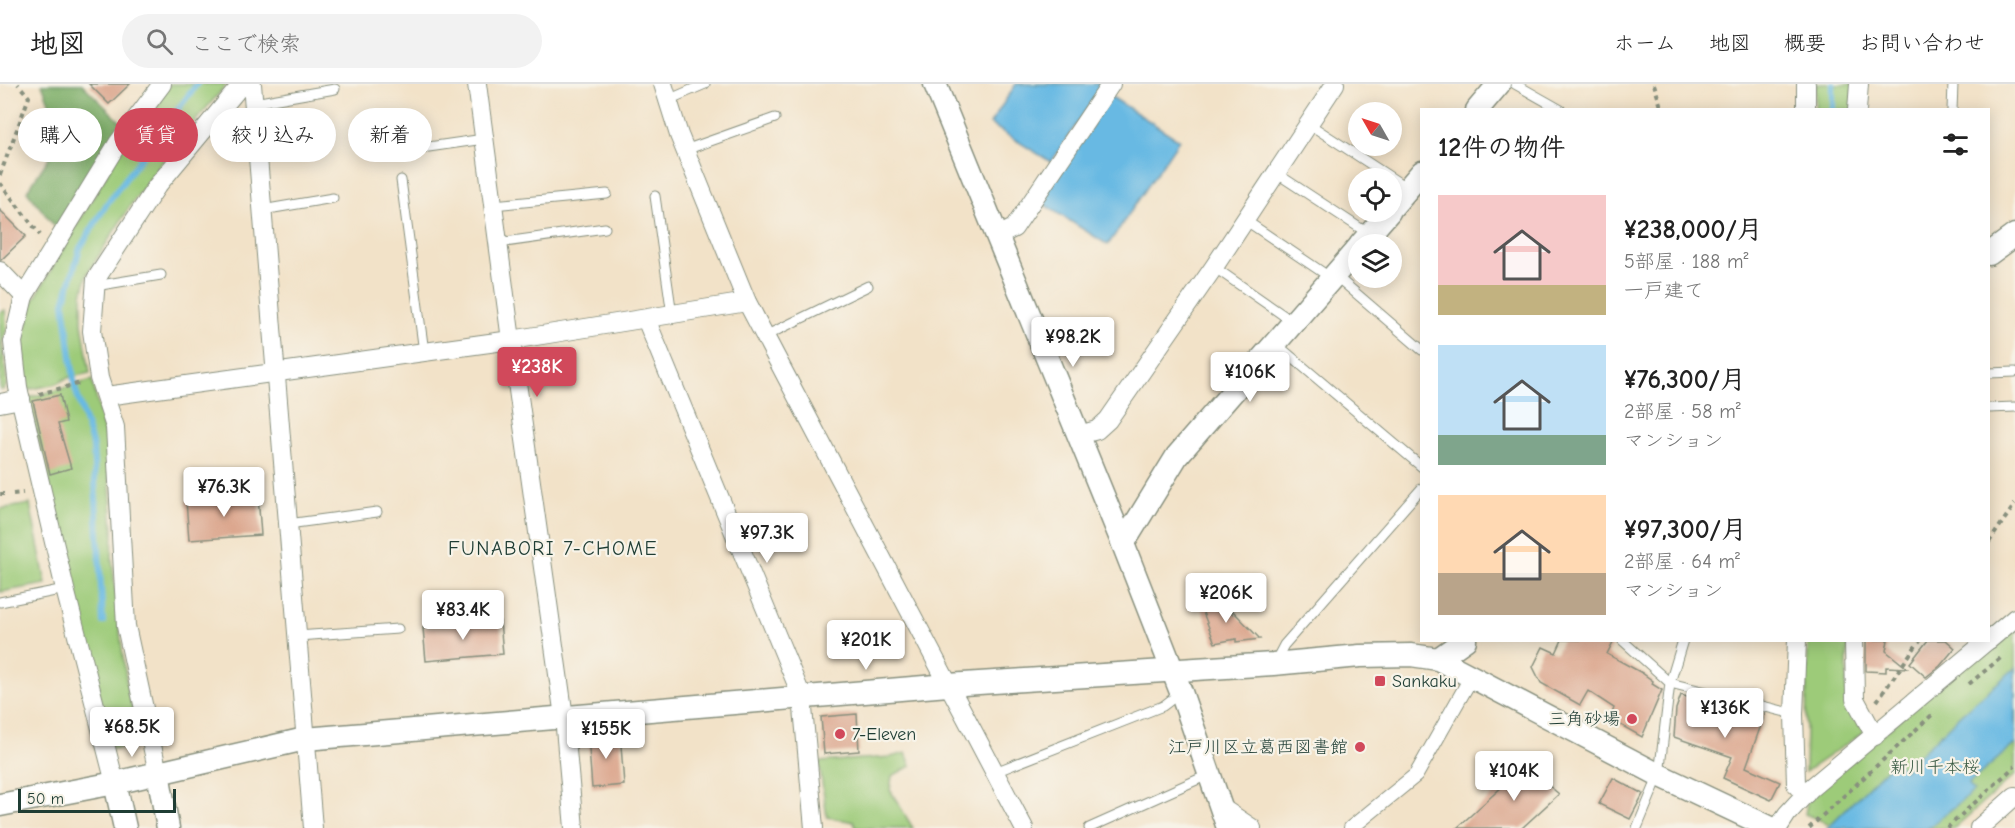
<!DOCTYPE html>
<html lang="ja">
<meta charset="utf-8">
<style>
:root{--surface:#fff;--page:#f2f2f2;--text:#222;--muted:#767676;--line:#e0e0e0;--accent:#d1495b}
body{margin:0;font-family:"Comic Neue","Klee One",sans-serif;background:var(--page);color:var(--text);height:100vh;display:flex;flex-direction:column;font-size:22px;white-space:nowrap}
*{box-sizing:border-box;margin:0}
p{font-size:20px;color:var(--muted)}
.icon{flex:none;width:33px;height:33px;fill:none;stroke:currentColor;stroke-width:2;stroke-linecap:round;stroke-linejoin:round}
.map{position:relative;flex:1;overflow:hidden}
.drawer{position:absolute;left:1420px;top:24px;width:570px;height:534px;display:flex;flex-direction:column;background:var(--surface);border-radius:0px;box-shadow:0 3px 15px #0003}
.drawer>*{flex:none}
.hud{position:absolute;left:18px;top:24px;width:570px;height:54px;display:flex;gap:12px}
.needle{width:39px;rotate:309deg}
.buttons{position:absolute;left:1348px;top:18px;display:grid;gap:12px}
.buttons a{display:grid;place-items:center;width:54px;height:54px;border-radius:50%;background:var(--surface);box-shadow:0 3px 15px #0003;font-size:30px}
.scale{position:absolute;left:18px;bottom:15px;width:158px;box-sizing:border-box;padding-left:6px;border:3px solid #1f3d34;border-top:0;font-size:16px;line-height:21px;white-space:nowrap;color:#1f3d34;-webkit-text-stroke:4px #f7f3e8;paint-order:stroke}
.price{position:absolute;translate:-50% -51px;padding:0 14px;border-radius:6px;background:#fff;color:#222;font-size:20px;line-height:39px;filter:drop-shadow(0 2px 3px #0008)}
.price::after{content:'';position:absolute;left:50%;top:36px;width:18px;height:14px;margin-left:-9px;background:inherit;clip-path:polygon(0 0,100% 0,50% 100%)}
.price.active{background:var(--accent);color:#fff}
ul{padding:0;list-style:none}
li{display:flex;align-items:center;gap:18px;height:150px;padding:0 18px}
li span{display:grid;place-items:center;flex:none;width:168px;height:120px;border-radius:0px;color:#555}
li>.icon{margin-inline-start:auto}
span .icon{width:72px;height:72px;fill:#fffc;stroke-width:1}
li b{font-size:26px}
h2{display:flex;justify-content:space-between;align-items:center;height:72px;padding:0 18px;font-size:26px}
.tag{padding:0 21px;border-radius:27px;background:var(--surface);box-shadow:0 3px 15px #0003;font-size:21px;line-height:54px}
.tag.active{background:var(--accent);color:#fff}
header{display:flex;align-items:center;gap:36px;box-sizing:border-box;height:84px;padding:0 30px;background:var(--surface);border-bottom:2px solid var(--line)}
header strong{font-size:28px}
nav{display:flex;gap:33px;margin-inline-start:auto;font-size:21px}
.search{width:420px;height:54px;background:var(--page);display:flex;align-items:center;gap:15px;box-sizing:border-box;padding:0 21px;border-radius:33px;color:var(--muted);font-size:22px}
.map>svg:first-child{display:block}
.green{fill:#9dcb79;stroke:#5e8456;stroke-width:1.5}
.forest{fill:#7eaf69;stroke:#4e764e;stroke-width:1.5}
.water{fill:#68b9e3;stroke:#447b8c;stroke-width:1.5}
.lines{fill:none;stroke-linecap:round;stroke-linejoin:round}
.stream{stroke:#68b9e3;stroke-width:6}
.building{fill:#daa389}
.service-casing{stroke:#88907e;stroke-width:11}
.pedestrian-casing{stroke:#88907e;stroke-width:16}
.minor-casing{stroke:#88907e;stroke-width:20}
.tertiary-casing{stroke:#88907e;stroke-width:25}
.path{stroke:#88907e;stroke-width:4;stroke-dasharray:4.5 4.5;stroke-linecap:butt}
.service{stroke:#fff;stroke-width:9}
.pedestrian{stroke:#fff;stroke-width:14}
.minor{stroke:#fff;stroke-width:18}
.tertiary{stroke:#fff;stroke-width:22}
.poi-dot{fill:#d1495b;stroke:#f7f3e8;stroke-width:2}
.labels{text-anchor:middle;stroke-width:4.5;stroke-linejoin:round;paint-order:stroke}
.poi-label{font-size:18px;fill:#1f3d34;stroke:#f7f3e8;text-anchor:start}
.park-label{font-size:18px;fill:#385942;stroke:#f7f3e8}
.neighbourhood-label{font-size:20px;letter-spacing:1.5px;fill:#1f3d34;stroke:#f7f3e8}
</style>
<header>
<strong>地図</strong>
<div class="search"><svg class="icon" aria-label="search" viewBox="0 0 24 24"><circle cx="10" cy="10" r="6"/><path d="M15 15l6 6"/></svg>ここで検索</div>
<nav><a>ホーム</a><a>地図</a><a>概要</a><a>お問い合わせ</a></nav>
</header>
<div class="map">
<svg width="2015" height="744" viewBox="0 0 2015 744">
<rect width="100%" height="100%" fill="#f7f3e8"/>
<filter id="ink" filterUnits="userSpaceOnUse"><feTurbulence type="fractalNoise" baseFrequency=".0167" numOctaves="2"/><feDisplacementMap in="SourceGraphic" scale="12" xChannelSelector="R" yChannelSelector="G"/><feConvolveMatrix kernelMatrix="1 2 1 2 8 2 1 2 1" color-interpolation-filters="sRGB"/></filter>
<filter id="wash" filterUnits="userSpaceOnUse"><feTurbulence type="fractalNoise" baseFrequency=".008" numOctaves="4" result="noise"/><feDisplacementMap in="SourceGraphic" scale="24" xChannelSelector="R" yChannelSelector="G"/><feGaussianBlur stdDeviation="1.35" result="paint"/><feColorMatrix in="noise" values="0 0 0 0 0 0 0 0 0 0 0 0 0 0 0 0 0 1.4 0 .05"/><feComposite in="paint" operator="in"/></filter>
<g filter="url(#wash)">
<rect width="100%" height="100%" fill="#f2e2c8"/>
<!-- green -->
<g class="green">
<polygon points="170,0 227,0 173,63 130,122 87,190 82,211 82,239 90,289 67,294 56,300 27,306 22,263 32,219 120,67"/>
<polygon points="1816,0 1853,0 1853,25 1815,26"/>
<polygon points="5,226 7,245 2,259 7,300 4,305 0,306 0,228"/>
<polygon points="92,296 107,360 113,447 112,475 122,565 128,609 142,660 112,665 28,314"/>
<polygon points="30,420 46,500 0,508 0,425"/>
<polygon points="2015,538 2015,691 1954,744 1839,744 1805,730 1808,713"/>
<polygon points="1808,557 1848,557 1846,613 1864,648 1805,688"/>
<polygon points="906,669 911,682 892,692 890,706 913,744 856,744 854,738 827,733 819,678 891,673"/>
</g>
<!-- forest -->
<polygon class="forest" points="42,0 82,0 124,41 58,147 27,107 53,68 61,50"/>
<!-- water -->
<g class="water">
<polygon points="1016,0 1104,0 1051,78 990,40"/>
<polygon points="1110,12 1179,56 1108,161 1040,118"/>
<polygon points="2015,584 2015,660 1968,700 1974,707 1928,744 1827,744 1894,677 1904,686 1961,630"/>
</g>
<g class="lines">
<!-- stream -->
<g class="stream">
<polyline points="1833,26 1833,0"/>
<polyline points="103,538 93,363 75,304 64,219 80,164 108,118 197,0"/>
</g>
</g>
<g id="blocks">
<!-- building -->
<g class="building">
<polygon points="89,0 130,0 109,20"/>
<polygon points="0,126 26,152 1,176 0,176"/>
<polygon points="60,311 66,338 58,340 71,384 50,390 33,317"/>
<polygon points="258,411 261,451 189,456 186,417"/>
<polygon points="1218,515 1232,529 1231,525 1260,555 1236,558 1236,555 1215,559 1200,521"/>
<polygon points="500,537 503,570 426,577 423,544"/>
<polygon points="1562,556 1614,556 1607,570 1642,589 1653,597 1652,600 1662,606 1642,653 1610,635 1614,624 1588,607 1580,621 1541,599 1533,583 1543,563 1556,569"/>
<polygon points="1866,556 1888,556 1886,567 1907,584 1886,583 1886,588 1866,587"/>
<polygon points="1928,556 1946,556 1955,564 1940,582 1926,593 1910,579"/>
<polygon points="1681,611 1721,624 1722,619 1765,630 1746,683 1780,698 1771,716 1723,694 1732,673 1674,653 1676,625"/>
<polygon points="857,630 859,667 824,670 821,633"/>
<polygon points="620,648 624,701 592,704 588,651"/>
<polygon points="1529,678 1544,694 1542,696 1559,710 1522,744 1457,744"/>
<polygon points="1613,694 1643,710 1630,735 1599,720"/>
</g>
</g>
</g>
<g filter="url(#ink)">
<use href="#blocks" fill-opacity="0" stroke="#88907e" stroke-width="1.5"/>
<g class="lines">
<defs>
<g id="service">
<polyline points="1515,0 1561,26"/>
<polyline points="668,16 705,0"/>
<polyline points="254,19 335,5"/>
<polyline points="1952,26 1953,0"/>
<polyline points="1309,40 1407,104"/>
<polyline points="685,66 775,34"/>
<polyline points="394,68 484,55"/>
<polyline points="1276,89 1369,150"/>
<polyline points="401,96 424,268"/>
<polyline points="655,112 672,231"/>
<polyline points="493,121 607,110"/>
<polyline points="262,126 333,114"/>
<polyline points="1245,136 1331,194"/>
<polyline points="498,159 605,144"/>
<polyline points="1214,183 1293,238"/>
<polyline points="1336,192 1422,266"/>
<polyline points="95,202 161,191"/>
<polyline points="765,252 868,202"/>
<polyline points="1275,259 1422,383"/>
<polyline points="1989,289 2015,288"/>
<polyline points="1989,324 2015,323"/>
<polyline points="288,440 377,428"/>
<polyline points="0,518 65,505"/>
<polyline points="297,552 398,545"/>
<polyline points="1622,556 1670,599 1794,630"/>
<polyline points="1275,578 1284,561 1422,404"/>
<polyline points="995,688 1163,622 1180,609"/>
<polyline points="1089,744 1210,690"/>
<polyline points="1637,744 1659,691 1670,599 1683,556"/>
</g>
<polyline id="pedestrian" points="1351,744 1416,691 1472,592"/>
<g id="minor">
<polyline points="252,0 313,744"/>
<polyline points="477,0 511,256 564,633 574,744"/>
<polyline points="663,0 679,51 747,218 1024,744"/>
<polyline points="1806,0 1806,26"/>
<polyline points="1857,26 1859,0"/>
<polyline points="998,152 1014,144 1111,0"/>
<polyline points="0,187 24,212"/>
<polyline points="646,235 802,613 814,744"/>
<polyline points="106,312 511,256 747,218"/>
<polyline points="0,319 21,315"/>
<polyline points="1079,351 1097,346 1108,336 1214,183 1335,0"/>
<polyline points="1797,556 1794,630 1796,700 1806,710"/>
<polyline points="1854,556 1855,615 1875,652"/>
<polyline points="1989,556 2015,534"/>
<polyline points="158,689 126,542 115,343 99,294 92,247 96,195 157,102 242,0"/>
<polyline points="115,699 65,505 23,326 18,303 13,258 24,212 118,59 162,0"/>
<polyline points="1221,730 1222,724 1252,744"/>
<polyline points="1778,744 1787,730 1811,704 1988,556"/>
<polyline points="1979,744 2015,712"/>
</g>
<g id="tertiary">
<polyline points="935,0 1123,460 1181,608 1228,744"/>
<polyline points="1477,26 1499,0"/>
<polyline points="1392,123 1422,88"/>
<polyline points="1361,160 1389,128"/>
<polyline points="1989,170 2015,151"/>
<polyline points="1123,460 1177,372 1359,163"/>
<polyline points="1438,575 1465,556"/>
<polyline points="158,689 168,744"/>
<polyline points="115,699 125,744"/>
<polyline points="0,721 115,699 305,655 948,601 1273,580 1360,572 1411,571 1438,575 1659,691 1771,744"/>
</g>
</defs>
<!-- service casing -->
<use href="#service" class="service-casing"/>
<!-- pedestrian casing -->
<use href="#pedestrian" class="pedestrian-casing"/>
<!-- minor casing -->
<use href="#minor" class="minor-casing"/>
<!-- tertiary casing -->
<use href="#tertiary" class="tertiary-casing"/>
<!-- path -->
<g class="path">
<polyline points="1654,0 1662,26"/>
<polyline points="0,91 29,13 18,0"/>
<polyline points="0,99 40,151"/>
<polyline points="39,310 81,299"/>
<polyline points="0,410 4,410"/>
<polyline points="13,410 23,409"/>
<polyline points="1989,458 2015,420"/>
<polyline points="1969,600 2003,572"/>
<polyline points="1877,617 1920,556"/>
<polyline points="1809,744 1933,630"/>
<polyline points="1947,744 2015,682"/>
</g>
<!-- service -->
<use href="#service" class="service"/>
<!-- pedestrian -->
<use href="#pedestrian" class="pedestrian"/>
<!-- minor -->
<use href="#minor" class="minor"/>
<!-- tertiary -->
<use href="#tertiary" class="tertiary"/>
</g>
</g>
<!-- markers -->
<g class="poi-dot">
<rect x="1374" y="591" width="12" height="12" rx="3"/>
<circle cx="1632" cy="635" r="6"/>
<circle cx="840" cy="650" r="6"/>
<circle cx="1360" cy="663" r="6"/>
</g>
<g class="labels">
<!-- poi labels -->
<g class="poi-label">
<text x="1392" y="603">Sankaku</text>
<text x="1620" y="641" text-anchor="end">三角砂場</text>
<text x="852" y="656">7-Eleven</text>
<text x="1348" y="669" text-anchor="end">江戸川区立葛西図書館</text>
</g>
<!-- park labels -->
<g class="park-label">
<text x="1935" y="689">新川千本桜</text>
</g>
<!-- neighbourhood labels -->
<g class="neighbourhood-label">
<text x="553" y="471">FUNABORI 7-CHOME</text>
</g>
</g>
</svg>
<div class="buttons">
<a><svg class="needle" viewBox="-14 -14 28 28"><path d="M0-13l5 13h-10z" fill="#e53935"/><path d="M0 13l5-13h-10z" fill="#767676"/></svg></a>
<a><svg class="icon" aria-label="locate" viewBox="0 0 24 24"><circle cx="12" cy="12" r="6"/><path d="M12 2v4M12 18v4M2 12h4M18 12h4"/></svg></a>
<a><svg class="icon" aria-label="layers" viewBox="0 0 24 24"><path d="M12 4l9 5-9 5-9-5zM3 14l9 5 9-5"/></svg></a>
</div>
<div class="scale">50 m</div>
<b class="price" style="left:1073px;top:284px">¥98.2K</b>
<b class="price active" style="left:537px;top:314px">¥238K</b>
<b class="price" style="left:1250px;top:319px">¥106K</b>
<b class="price" style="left:224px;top:434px">¥76.3K</b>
<b class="price" style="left:767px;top:480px">¥97.3K</b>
<b class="price" style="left:1226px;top:540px">¥206K</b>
<b class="price" style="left:463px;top:557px">¥83.4K</b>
<b class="price" style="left:866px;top:587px">¥201K</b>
<b class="price" style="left:1725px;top:655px">¥136K</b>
<b class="price" style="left:132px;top:674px">¥68.5K</b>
<b class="price" style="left:606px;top:676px">¥155K</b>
<b class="price" style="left:1514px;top:718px">¥104K</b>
<div class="hud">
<a class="tag">購入</a>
<a class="tag active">賃貸</a>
<a class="tag">絞り込み</a>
<a class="tag">新着</a>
</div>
<section class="drawer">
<h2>12件の物件<svg class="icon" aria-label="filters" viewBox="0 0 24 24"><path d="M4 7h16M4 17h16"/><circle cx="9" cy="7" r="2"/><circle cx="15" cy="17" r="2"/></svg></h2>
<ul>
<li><span style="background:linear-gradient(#f6c9c9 75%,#c2b280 0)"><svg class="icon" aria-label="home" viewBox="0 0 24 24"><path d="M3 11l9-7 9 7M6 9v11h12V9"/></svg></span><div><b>¥238,000/月</b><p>5部屋 · 188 m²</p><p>一戸建て</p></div></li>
<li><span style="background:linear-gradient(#bfe0f5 75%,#7fa58c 0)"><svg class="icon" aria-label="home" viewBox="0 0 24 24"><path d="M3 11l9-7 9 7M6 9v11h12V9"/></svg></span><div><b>¥76,300/月</b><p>2部屋 · 58 m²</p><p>マンション</p></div></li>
<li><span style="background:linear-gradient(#ffd9b3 65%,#b9a48a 0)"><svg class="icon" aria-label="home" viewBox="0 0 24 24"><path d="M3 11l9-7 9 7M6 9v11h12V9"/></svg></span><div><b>¥97,300/月</b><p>2部屋 · 64 m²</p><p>マンション</p></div></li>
</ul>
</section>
</div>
